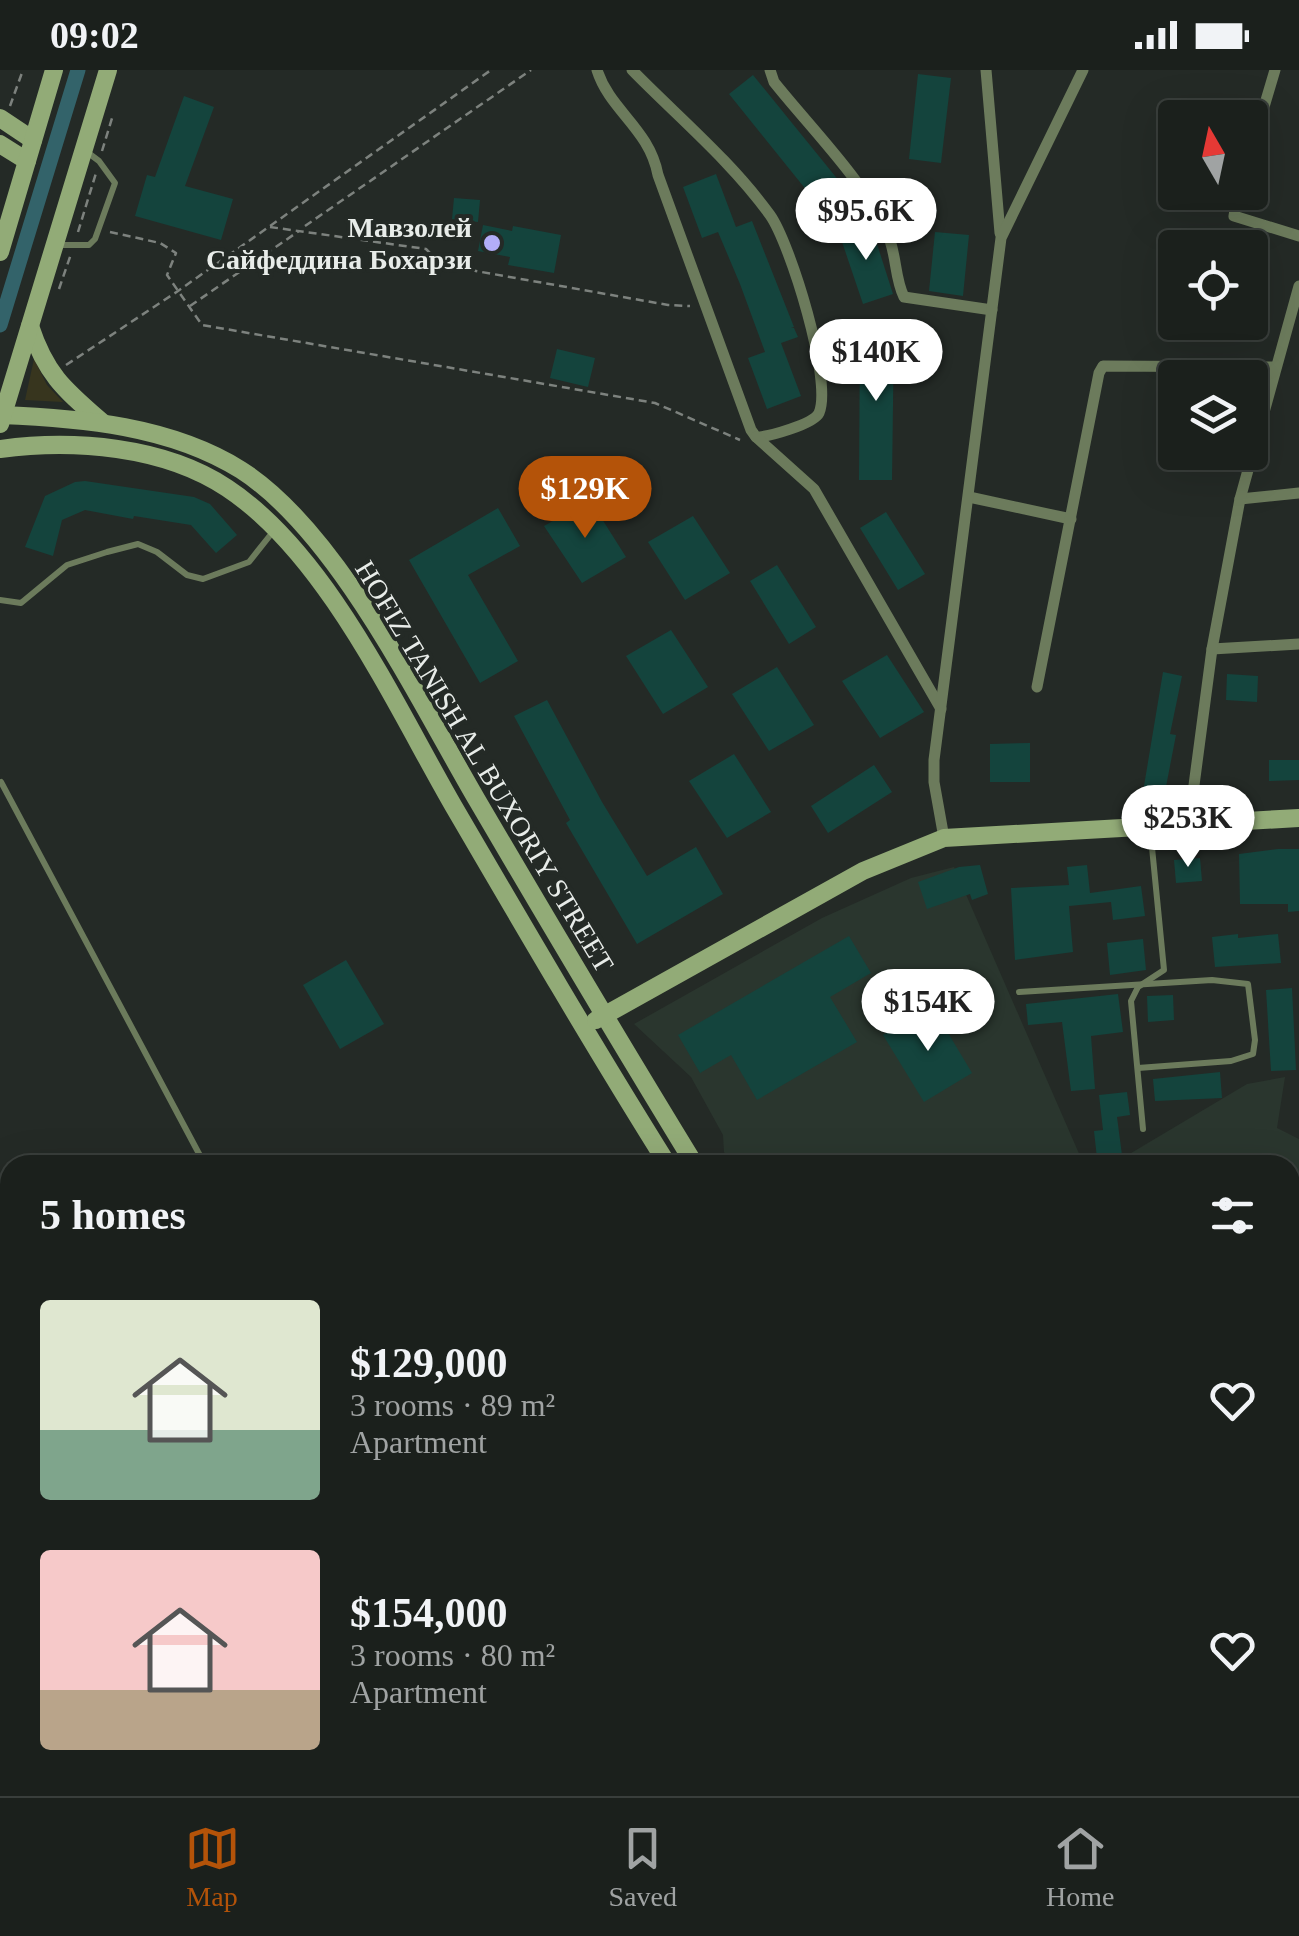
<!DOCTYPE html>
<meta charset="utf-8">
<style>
:root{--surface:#1b201c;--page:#242825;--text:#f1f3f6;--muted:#a0a3a3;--line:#393e3b;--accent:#b45309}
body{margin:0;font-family:Georgia,serif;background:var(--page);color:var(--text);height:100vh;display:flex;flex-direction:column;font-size:38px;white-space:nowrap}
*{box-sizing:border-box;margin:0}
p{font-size:32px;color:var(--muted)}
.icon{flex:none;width:55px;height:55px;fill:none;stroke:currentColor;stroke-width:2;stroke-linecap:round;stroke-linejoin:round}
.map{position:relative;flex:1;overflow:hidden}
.sheet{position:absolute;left:0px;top:1085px;width:1300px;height:642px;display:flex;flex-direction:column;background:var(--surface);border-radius:30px 30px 0 0;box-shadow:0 10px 40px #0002,0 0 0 2px var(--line)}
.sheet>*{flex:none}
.needle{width:65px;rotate:351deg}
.buttons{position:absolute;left:1158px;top:30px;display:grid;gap:20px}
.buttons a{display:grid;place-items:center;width:110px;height:110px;border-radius:10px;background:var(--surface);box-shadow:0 10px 40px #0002,0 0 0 2px var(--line);font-size:50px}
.price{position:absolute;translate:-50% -85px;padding:0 22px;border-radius:35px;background:#fff;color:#222;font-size:32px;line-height:65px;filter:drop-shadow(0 2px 5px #0008)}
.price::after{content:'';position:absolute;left:50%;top:60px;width:30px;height:22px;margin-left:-15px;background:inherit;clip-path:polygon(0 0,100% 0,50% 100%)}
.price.selected{background:var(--accent);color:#fff}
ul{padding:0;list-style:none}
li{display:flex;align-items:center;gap:30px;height:250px;padding:0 40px}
li span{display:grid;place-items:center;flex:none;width:280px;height:200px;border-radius:10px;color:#555}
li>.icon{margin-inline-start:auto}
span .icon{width:120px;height:120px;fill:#fffc;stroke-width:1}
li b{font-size:42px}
h2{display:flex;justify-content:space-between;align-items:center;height:120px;padding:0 40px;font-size:42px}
.status{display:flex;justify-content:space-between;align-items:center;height:70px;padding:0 50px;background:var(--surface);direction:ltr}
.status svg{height:28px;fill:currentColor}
.dock{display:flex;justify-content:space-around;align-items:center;height:140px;border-top:2px solid var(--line);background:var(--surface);font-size:28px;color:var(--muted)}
.dock a{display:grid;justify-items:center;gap:5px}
.dock .selected{color:var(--accent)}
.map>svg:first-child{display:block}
.built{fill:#2a362e}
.green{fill:#37351e}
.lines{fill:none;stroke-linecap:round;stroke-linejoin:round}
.canal{stroke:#33636a;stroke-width:15}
.building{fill:#14443d}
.path{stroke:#7d827e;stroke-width:2.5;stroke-dasharray:8 5;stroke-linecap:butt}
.lane{stroke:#6c7b5c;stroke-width:6}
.street{stroke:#6c7b5c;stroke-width:11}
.secondary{stroke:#92ab77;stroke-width:18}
.primary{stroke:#afcf8d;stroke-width:18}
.poi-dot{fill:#b3adf9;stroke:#242a26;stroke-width:4}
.labels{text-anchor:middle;stroke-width:8;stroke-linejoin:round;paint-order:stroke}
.poi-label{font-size:28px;font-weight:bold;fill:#e8ece9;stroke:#242a26;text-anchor:end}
.street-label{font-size:28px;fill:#e8ece9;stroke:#242a26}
</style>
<div class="status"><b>09:02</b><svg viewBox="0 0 49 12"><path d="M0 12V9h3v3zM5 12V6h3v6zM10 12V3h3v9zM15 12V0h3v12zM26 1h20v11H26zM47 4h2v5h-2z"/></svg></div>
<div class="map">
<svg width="1299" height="1726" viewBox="0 0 1299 1726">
<rect width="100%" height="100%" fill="#242a26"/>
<!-- built -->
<g class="built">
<polygon points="954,797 1084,1095 732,1095 724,1082 723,1065 691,1007 634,954 822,848 911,808"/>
<polygon points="1285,1007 1277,1058 1299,1069 1299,1370 1290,1383 1290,1095 1111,1095 1247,1014"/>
</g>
<!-- green -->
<polygon class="green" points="34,289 47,315 63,332 25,330"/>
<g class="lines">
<!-- canal -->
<polyline class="canal" points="0,255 78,0"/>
</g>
<!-- building -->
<g class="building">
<polygon points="918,4 951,8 941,93 909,89"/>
<polygon points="753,5 848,122 824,142 729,24"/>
<polygon points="184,26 214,37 185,116 233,129 221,170 135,146 147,105 155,107"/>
<polygon points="716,104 736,157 752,151 794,257 791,258 794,258 798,267 781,273 801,326 767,339 748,288 765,282 740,214 718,162 702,168 683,117"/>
<polygon points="454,128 480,130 478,152 452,149"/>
<polygon points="870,152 893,224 863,234 839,163"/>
<polygon points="483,155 512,161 513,156 561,165 554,203 508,195 510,187 478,181"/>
<polygon points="935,162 969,165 963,226 929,221"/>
<polygon points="860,258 894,258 892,410 859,410"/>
<polygon points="557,279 595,288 588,317 550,308"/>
<polygon points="85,411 194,427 210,434 237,465 216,483 191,455 134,446 133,449 85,440 62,450 53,486 25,477 45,426 75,412"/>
<polygon points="590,430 626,487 582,513 544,456"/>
<polygon points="498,438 520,476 468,505 518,591 480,613 409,490"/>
<polygon points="886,442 925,504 898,520 860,458"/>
<polygon points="693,446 730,503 685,530 648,472"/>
<polygon points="777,495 816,557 789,574 750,511"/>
<polygon points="671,560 708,617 663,644 626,586"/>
<polygon points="887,585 924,642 880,668 842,611"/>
<polygon points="777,597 814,655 769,681 732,624"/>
<polygon points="1163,602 1182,606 1170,664 1176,665 1164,727 1143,722"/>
<polygon points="1227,604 1258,606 1257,632 1226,630"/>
<polygon points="547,630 602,732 647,806 696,777 723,824 637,874 566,753 570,750 514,646"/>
<polygon points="1030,673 1030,712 990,712 990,674"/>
<polygon points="734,684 771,742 727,768 689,711"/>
<polygon points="1269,690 1299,690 1299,710 1269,711"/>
<polygon points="874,695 892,722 828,763 811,736"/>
<polygon points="1278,779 1299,779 1299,841 1288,842 1288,834 1240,834 1239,784"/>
<polygon points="1200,788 1202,811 1176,813 1174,790"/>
<polygon points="980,795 988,824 972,830 970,824 927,839 918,812 959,797"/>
<polygon points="1087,795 1090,823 1141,816 1145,846 1113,850 1111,832 1069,836 1073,882 1015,890 1011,818 1069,815 1067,797"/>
<polygon points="1238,864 1238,868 1278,864 1281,893 1215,897 1212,867"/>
<polygon points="849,866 871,903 830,927 857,972 757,1030 731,985 700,1003 678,965"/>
<polygon points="1143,869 1146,900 1110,905 1107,873"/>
<polygon points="346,890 384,954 340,979 303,915"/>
<polygon points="1292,918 1296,1000 1271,1001 1266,920"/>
<polygon points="1118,924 1123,962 1091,966 1095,1019 1071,1021 1062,952 1028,955 1026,934"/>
<polygon points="1173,925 1174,950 1148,952 1147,926"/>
<polygon points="932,936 972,1003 924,1032 883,965"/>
<polygon points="1220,1002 1222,1028 1155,1031 1153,1009"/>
<polygon points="1127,1022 1130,1045 1117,1047 1122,1085 1097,1088 1094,1061 1103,1060 1099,1025"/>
</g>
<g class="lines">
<!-- path -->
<g class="path">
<polyline points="10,36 23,0"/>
<polyline points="102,81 113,45"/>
<polyline points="305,156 531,0"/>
<polyline points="270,157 426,179 442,195 668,235 690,236"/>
<polyline points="78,162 96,103"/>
<polyline points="110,162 160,173 176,183 167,205 202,255 655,333 740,370"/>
<polyline points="59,219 71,184"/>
<polyline points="190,236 299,161"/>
<polyline points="66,295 178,221 491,0"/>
</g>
<!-- lane -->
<g class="lane">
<polyline points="56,175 89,175 95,169 115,113 99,91 87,82"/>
<polyline points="0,530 21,533 67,495 107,482 138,474 157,482 187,505 203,509 249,492 272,463"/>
<polyline points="1,712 205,1095"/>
<polyline points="1019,922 1212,910 1248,914 1255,970 1253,984 1231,991 1138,998"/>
<polyline points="1143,1059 1131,931 1138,917 1164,900 1150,757"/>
<polyline points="193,1726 205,1718"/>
<polyline points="1016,1726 1024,1718"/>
</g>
<!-- street -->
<g class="street">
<path d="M597,0C610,41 649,58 658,105L751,360L756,367C768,367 814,354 819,343C833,311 790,173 770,145C731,91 678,47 632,0"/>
<path d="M770,0L774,12C809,56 863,110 886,160C897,182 894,207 904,227L992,240"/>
<polyline points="986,0 1000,163"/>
<polyline points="1250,84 1275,0"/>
<polyline points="1238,122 1234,146 1299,166"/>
<polyline points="756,367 814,419 941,639"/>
<polyline points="969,427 1071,449"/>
<polyline points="1240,429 1299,423"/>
<polyline points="1212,579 1299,574"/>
<polyline points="1037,617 1099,303 1103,296 1276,297"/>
<polyline points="1189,753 1212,579 1240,429 1299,216"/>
<polyline points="944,768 934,712 934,690 1001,168 1083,0"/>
</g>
<!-- secondary -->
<g class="secondary">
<polyline points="0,48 33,70"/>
<polyline points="0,74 27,91"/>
<polyline points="0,182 54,0"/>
<path d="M30,256C46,305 65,320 103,353"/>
<path d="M0,345C81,348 171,356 241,400C338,462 419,631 477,730C549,853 621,974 695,1095"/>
<polyline points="0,354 108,0"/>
<path d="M0,379C73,369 164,376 227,418C327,484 395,635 454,737C524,857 594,977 668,1095"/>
<polyline points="596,950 863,801 944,768 1299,748"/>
</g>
<!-- primary -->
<g class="primary">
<polyline points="1290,1594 1299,1582"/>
<polyline points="1290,1624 1299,1610"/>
<polyline points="1199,1726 1205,1718"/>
<polyline points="1218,1726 1224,1718"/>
</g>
</g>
<!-- markers -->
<circle class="poi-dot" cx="492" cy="173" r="10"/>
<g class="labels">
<!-- poi labels -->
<g class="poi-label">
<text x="472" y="167">Мавзолей<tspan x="472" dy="32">Сайфеддина Бохарзи</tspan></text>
</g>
<!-- street labels -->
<g class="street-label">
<text transform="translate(485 696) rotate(59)" y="10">HOFIZ TANISH AL BUXORIY STREET</text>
</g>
</g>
</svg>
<div class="buttons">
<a><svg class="needle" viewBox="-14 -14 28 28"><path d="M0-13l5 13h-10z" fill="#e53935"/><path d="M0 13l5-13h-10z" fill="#a0a3a3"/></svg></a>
<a><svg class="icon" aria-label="locate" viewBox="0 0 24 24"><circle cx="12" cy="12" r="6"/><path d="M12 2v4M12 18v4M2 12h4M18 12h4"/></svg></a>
<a><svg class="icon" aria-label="layers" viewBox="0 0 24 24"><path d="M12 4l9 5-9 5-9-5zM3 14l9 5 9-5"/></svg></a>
</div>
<b class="price" style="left:866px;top:193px">$95.6K</b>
<b class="price" style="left:876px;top:334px">$140K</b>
<b class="price selected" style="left:585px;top:471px">$129K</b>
<b class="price" style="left:1188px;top:800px">$253K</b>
<b class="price" style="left:928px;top:984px">$154K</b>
<section class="sheet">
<h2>5 homes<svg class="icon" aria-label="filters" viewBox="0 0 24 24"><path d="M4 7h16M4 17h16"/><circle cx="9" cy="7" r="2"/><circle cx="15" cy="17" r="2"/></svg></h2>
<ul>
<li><span style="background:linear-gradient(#dfe7d0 65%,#7fa58c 0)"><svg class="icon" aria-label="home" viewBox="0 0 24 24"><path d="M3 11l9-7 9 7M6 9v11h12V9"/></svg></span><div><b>$129,000</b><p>3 rooms · 89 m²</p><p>Apartment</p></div><svg class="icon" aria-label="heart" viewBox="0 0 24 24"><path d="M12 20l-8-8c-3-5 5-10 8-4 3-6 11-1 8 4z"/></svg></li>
<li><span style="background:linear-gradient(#f6c9c9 70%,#b9a48a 0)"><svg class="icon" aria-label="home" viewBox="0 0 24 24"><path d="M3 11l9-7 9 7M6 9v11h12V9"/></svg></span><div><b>$154,000</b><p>3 rooms · 80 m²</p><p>Apartment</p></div><svg class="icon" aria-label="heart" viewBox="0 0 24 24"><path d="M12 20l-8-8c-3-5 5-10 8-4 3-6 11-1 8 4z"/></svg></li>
</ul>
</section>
</div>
<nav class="dock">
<a class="selected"><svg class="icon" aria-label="map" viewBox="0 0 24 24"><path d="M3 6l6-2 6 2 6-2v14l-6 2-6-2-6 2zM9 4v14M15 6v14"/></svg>Map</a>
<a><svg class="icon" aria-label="saved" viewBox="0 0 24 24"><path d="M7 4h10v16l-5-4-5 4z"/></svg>Saved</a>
<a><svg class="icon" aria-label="home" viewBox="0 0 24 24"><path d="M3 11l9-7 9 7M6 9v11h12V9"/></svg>Home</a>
</nav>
